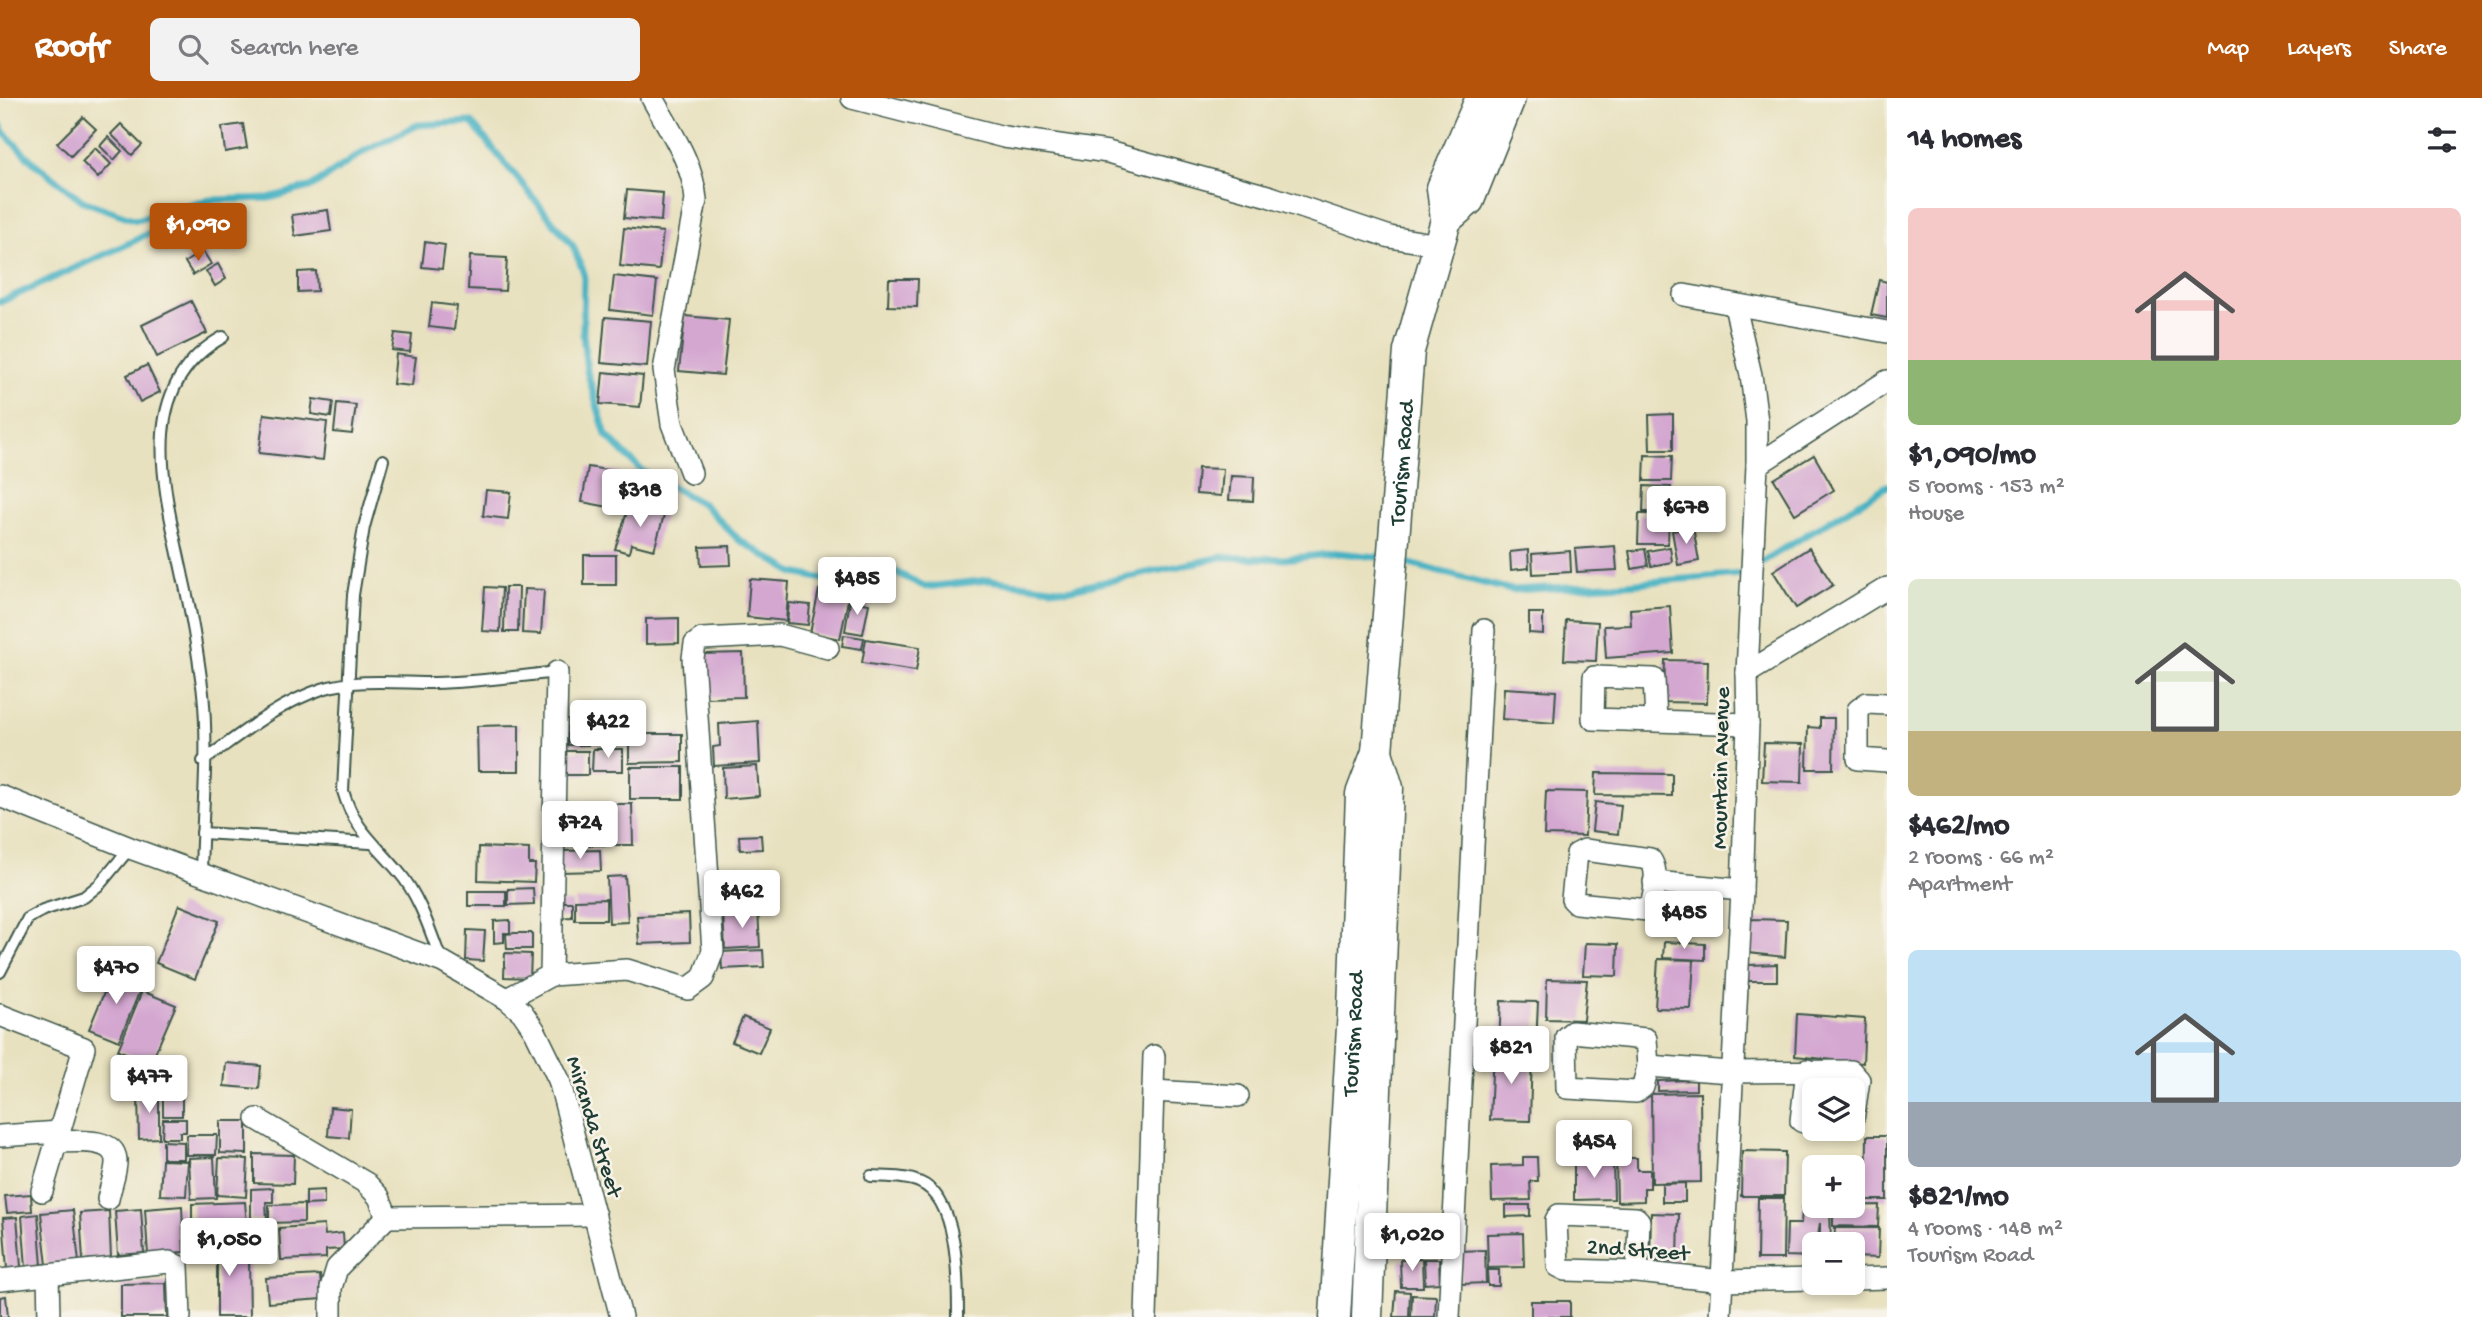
<!DOCTYPE html>
<meta charset="utf-8">
<style>
:root{--surface:#fff;--page:#f2f2f3;--text:#2b2b33;--muted:#7c7c81;--accent:#b45309}
body{margin:0;font-family:"Gochi Hand",sans-serif;background:var(--page);color:var(--text);height:100vh;display:flex;flex-direction:column;font-size:26px;white-space:nowrap}
*{box-sizing:border-box;margin:0}
p{font-size:23px;color:var(--muted)}
.icon{flex:none;width:38px;height:38px;fill:none;stroke:currentColor;stroke-width:2;stroke-linecap:round;stroke-linejoin:round}
.map{position:relative;flex:1;overflow:hidden}
.sheet{display:flex;flex-direction:column;background:var(--surface);width:595px}
.sheet>*{flex:none}
.buttons{position:absolute;left:1802px;top:980px;display:grid;gap:14px}
.buttons a{display:grid;place-items:center;width:63px;height:63px;border-radius:10px;background:var(--surface);box-shadow:0 4px 10px #0003;font-size:35px}
.price{position:absolute;translate:-50% -60px;padding:0 16px;border-radius:7px;background:#fff;color:#222;font-size:23px;line-height:46px;filter:drop-shadow(0 2px 4px #0008)}
.price::after{content:'';position:absolute;left:50%;top:42px;width:21px;height:16px;margin-left:-10px;background:inherit;clip-path:polygon(0 0,100% 0,50% 100%)}
.price.active{background:var(--accent);color:#fff}
ul{padding:0;list-style:none}
li{display:grid;align-content:center;gap:14px;height:371px;padding:0 21px}
li span{display:grid;place-items:center;height:217px;border-radius:10px;color:#555}
li>.icon{margin-inline-start:auto}
span .icon{width:126px;height:126px;fill:#fffc;stroke-width:1}
li b{font-size:30px}
h2{display:flex;justify-content:space-between;align-items:center;height:84px;padding:0 21px;font-size:30px}
header{display:flex;align-items:center;gap:42px;box-sizing:border-box;height:98px;padding:0 35px;background:var(--accent);color:#fff}
header strong{font-size:33px}
nav{display:flex;gap:38px;margin-inline-start:auto;font-size:24px}
.search{width:490px;height:63px;background:var(--page);display:flex;align-items:center;gap:18px;box-sizing:border-box;padding:0 24px;border-radius:10px;color:var(--muted);font-size:26px}
main{display:flex;flex:1;min-height:0}
.map>svg:first-child{display:block}
.lines{fill:none;stroke-linecap:round;stroke-linejoin:round}
.stream{stroke:#45b1c2;stroke-width:7}
.building{fill:#d4a7d1}
.service-casing{stroke:#3d5649;stroke-width:14}
.minor-casing{stroke:#3d5649;stroke-width:24}
.secondary-casing{stroke:#3d5649;stroke-width:33}
.service{stroke:#fff;stroke-width:10}
.minor{stroke:#fff;stroke-width:21}
.secondary{stroke:#fff;stroke-width:30}
.labels{text-anchor:middle;stroke-width:5;stroke-linejoin:round;paint-order:stroke}
.street-label{font-size:23px;fill:#1f3d34;stroke:#f7f3e8}
</style>
<header>
<strong>Roofr</strong>
<div class="search"><svg class="icon" aria-label="search" viewBox="0 0 24 24"><circle cx="10" cy="10" r="6"/><path d="M15 15l6 6"/></svg>Search here</div>
<nav><a>Map</a><a>Layers</a><a>Share</a></nav>
</header>
<main>
<div class="map">
<svg width="1887" height="1219" viewBox="0 0 1887 1219">
<rect width="100%" height="100%" fill="#f7f3e8"/>
<filter id="ink" filterUnits="userSpaceOnUse"><feTurbulence type="fractalNoise" baseFrequency=".0143" numOctaves="2"/><feDisplacementMap in="SourceGraphic" scale="14" xChannelSelector="R" yChannelSelector="G"/><feConvolveMatrix kernelMatrix="1 2 1 2 8 2 1 2 1" color-interpolation-filters="sRGB"/></filter>
<filter id="wash" filterUnits="userSpaceOnUse"><feTurbulence type="fractalNoise" baseFrequency=".00686" numOctaves="4" result="noise"/><feDisplacementMap in="SourceGraphic" scale="28" xChannelSelector="R" yChannelSelector="G"/><feGaussianBlur stdDeviation="1.57" result="paint"/><feColorMatrix in="noise" values="0 0 0 0 0 0 0 0 0 0 0 0 0 0 0 0 0 1.4 0 .05"/><feComposite in="paint" operator="in"/></filter>
<g filter="url(#wash)">
<rect width="100%" height="100%" fill="#e8e1bf"/>
<g class="lines">
<!-- stream -->
<g class="stream">
<polyline points="0,26 3,34 33,64 83,103 136,122 210,102 269,100 313,88 366,52 418,27 471,24 573,148 584,175 583,235 587,273 606,337 642,373 703,406 739,442 794,475 849,486 893,473 926,489 989,482 1067,492 1222,459 1284,461 1339,455 1387,460"/>
<polyline points="0,204 130,145 198,109"/>
<polyline points="1398,463 1511,492 1626,486 1742,476 1887,388"/>
</g>
</g>
<g id="blocks">
<!-- building -->
<g class="building">
<polygon points="83,19 96,31 71,58 57,45"/>
<polygon points="121,26 142,47 132,57 111,36"/>
<polygon points="243,26 247,50 225,54 222,29"/>
<polygon points="108,39 122,53 114,62 100,48"/>
<polygon points="95,50 111,66 98,80 82,64"/>
<polygon points="627,92 663,95 661,123 624,120"/>
<polygon points="328,112 331,133 295,138 292,117"/>
<polygon points="624,130 663,134 659,172 620,168"/>
<polygon points="239,131 241,146 225,149 223,134"/>
<polygon points="425,144 445,147 442,171 422,169"/>
<polygon points="203,153 211,166 193,177 185,164"/>
<polygon points="470,158 507,160 505,193 468,191"/>
<polygon points="218,166 226,181 215,188 206,173"/>
<polygon points="316,173 317,193 298,194 298,174"/>
<polygon points="614,178 657,183 653,217 610,212"/>
<polygon points="889,181 918,181 917,209 888,208"/>
<polygon points="1879,182 1887,184 1887,220 1871,217"/>
<polygon points="191,203 207,235 157,259 142,227"/>
<polygon points="432,205 457,208 454,232 429,229"/>
<polygon points="685,218 729,222 723,277 679,273"/>
<polygon points="605,219 651,223 647,269 601,265"/>
<polygon points="395,235 412,237 410,254 392,252"/>
<polygon points="396,256 416,259 412,288 393,286"/>
<polygon points="147,267 160,294 140,304 127,277"/>
<polygon points="603,274 643,278 640,309 600,306"/>
<polygon points="313,301 333,304 331,319 311,316"/>
<polygon points="337,305 356,307 352,336 334,334"/>
<polygon points="264,316 327,324 323,362 259,355"/>
<polygon points="1673,316 1673,352 1650,352 1649,317"/>
<polygon points="1645,357 1672,358 1671,383 1644,383"/>
<polygon points="1814,357 1834,392 1795,416 1774,381"/>
<polygon points="588,369 620,374 614,410 582,404"/>
<polygon points="1198,370 1223,371 1221,398 1196,396"/>
<polygon points="1231,378 1254,379 1253,403 1229,402"/>
<polygon points="1644,388 1671,389 1670,414 1643,414"/>
<polygon points="486,392 511,394 508,421 483,418"/>
<polygon points="642,407 665,414 654,452 631,446 629,455 615,451 629,408 641,411"/>
<polygon points="1639,416 1669,416 1668,446 1638,446"/>
<polygon points="1693,429 1699,463 1678,467 1672,433"/>
<polygon points="730,448 731,467 701,468 700,449"/>
<polygon points="1615,448 1617,472 1577,474 1575,451"/>
<polygon points="1670,449 1672,464 1651,468 1648,453"/>
<polygon points="1809,450 1833,487 1796,510 1773,473"/>
<polygon points="1645,451 1648,468 1632,471 1629,453"/>
<polygon points="1528,452 1529,470 1511,472 1510,454"/>
<polygon points="1570,453 1571,474 1533,476 1532,456"/>
<rect x="584" y="457" width="32" height="30"/>
<polygon points="750,481 789,484 786,523 747,519"/>
<polygon points="485,489 502,490 500,534 482,533"/>
<polygon points="505,489 519,489 518,534 504,534"/>
<polygon points="524,491 544,492 541,536 522,535"/>
<polygon points="819,492 849,498 840,541 810,535"/>
<polygon points="850,503 869,506 863,536 845,533"/>
<polygon points="789,505 810,507 808,527 787,525"/>
<polygon points="1670,508 1673,555 1606,560 1604,528 1631,527 1630,511"/>
<polygon points="1529,515 1543,515 1543,536 1529,535"/>
<polygon points="679,520 679,545 646,546 646,521"/>
<polygon points="1566,522 1598,524 1596,563 1564,562"/>
<polygon points="844,537 864,540 862,551 842,548"/>
<polygon points="866,541 920,549 916,573 862,565"/>
<polygon points="743,555 744,599 703,600 703,556"/>
<polygon points="1665,562 1708,563 1707,605 1664,604"/>
<polygon points="1504,590 1556,593 1554,625 1502,621"/>
<polygon points="1820,620 1834,620 1833,671 1807,671 1808,629 1820,630"/>
<polygon points="758,623 760,665 714,668 713,649 720,648 719,626"/>
<polygon points="519,627 519,673 478,673 477,628"/>
<polygon points="568,636 587,636 588,647 568,647"/>
<polygon points="629,636 682,636 682,664 629,665"/>
<polygon points="1764,645 1803,646 1802,684 1762,683"/>
<polygon points="593,651 623,651 623,673 592,673"/>
<polygon points="563,653 588,653 588,677 564,677"/>
<polygon points="757,668 759,698 724,701 723,670"/>
<rect x="630" y="669" width="53" height="32"/>
<polygon points="1596,675 1672,676 1672,698 1595,697"/>
<polygon points="1546,693 1587,694 1585,738 1544,737"/>
<polygon points="573,704 573,725 561,725 562,705"/>
<polygon points="1595,704 1621,707 1618,736 1592,733"/>
<polygon points="578,706 632,706 633,747 577,747"/>
<polygon points="575,728 575,747 562,747 561,729"/>
<polygon points="761,737 762,751 740,752 739,738"/>
<polygon points="479,749 529,751 529,766 535,766 534,784 478,782"/>
<polygon points="600,752 601,773 560,774 560,753"/>
<polygon points="625,778 628,824 609,825 607,779"/>
<polygon points="533,790 534,806 508,807 508,791"/>
<rect x="468" y="793" width="38" height="15"/>
<polygon points="606,801 606,822 575,822 575,802"/>
<polygon points="558,804 572,804 572,819 558,820"/>
<polygon points="179,807 219,823 195,881 156,865"/>
<polygon points="758,812 760,849 725,851 723,814"/>
<polygon points="689,816 690,844 639,846 637,818"/>
<polygon points="1751,821 1787,822 1785,859 1748,855"/>
<polygon points="510,822 510,835 504,835 504,844 494,845 494,823"/>
<polygon points="467,832 485,833 483,863 466,862"/>
<polygon points="515,835 532,835 532,851 507,851 506,836"/>
<polygon points="1664,844 1705,846 1705,862 1663,860"/>
<polygon points="1585,845 1618,846 1617,878 1583,877"/>
<polygon points="763,852 764,869 722,871 721,854"/>
<polygon points="505,855 531,856 530,880 504,879"/>
<polygon points="1658,861 1694,862 1691,911 1655,910"/>
<polygon points="1777,866 1777,883 1745,883 1749,867"/>
<polygon points="113,873 143,885 119,943 89,931"/>
<polygon points="1547,881 1587,882 1583,922 1546,921"/>
<polygon points="142,893 176,907 151,965 118,952"/>
<polygon points="1501,903 1538,904 1536,948 1499,946"/>
<polygon points="1797,916 1865,921 1863,965 1795,958"/>
<polygon points="743,919 770,930 759,955 732,944"/>
<polygon points="1493,952 1532,954 1530,1023 1490,1022"/>
<polygon points="226,965 261,968 259,991 224,988"/>
<polygon points="169,969 180,971 179,982 167,980"/>
<polygon points="1696,982 1696,992 1658,993 1658,983"/>
<rect x="163" y="993" width="19" height="25"/>
<polygon points="138,994 159,994 159,1040 139,1041"/>
<polygon points="1700,995 1701,1084 1652,1085 1651,996"/>
<polygon points="330,1009 351,1011 349,1040 328,1038"/>
<polygon points="163,1021 186,1021 186,1034 180,1034 180,1040 162,1040"/>
<polygon points="220,1023 247,1023 247,1056 220,1055"/>
<polygon points="187,1037 217,1037 216,1057 186,1057"/>
<polygon points="1867,1038 1887,1038 1887,1102 1866,1102"/>
<polygon points="163,1043 184,1044 184,1061 163,1061"/>
<polygon points="1742,1053 1785,1054 1784,1098 1741,1098"/>
<polygon points="254,1056 294,1057 293,1086 254,1085"/>
<polygon points="214,1059 216,1100 191,1101 189,1060"/>
<polygon points="1523,1059 1537,1059 1538,1083 1530,1083 1531,1102 1492,1103 1491,1068 1523,1067"/>
<polygon points="219,1060 248,1061 246,1099 217,1097"/>
<polygon points="1616,1060 1637,1060 1637,1072 1650,1072 1650,1090 1644,1090 1644,1103 1617,1104"/>
<polygon points="162,1062 188,1063 186,1098 160,1097"/>
<polygon points="1613,1062 1614,1101 1574,1102 1574,1063"/>
<polygon points="1685,1085 1685,1104 1662,1104 1662,1086"/>
<polygon points="273,1090 273,1104 266,1104 267,1122 251,1122 251,1091"/>
<polygon points="324,1092 324,1106 306,1107 306,1093"/>
<polygon points="31,1096 32,1113 7,1115 5,1098"/>
<polygon points="1758,1100 1784,1100 1783,1161 1757,1161"/>
<polygon points="245,1104 247,1128 192,1131 192,1106"/>
<polygon points="304,1106 304,1124 269,1125 269,1107"/>
<polygon points="1506,1107 1530,1107 1530,1118 1506,1119"/>
<polygon points="1879,1107 1878,1129 1833,1128 1833,1108"/>
<polygon points="182,1108 184,1154 148,1156 145,1111"/>
<polygon points="1802,1110 1830,1111 1831,1146 1820,1146 1820,1125 1815,1159 1786,1158 1787,1126 1801,1126"/>
<polygon points="141,1111 144,1155 118,1157 115,1113"/>
<polygon points="73,1112 79,1164 47,1167 41,1115"/>
<polygon points="109,1113 111,1160 83,1162 80,1115"/>
<polygon points="1651,1115 1679,1116 1678,1164 1650,1163"/>
<polygon points="38,1116 42,1168 26,1169 22,1118"/>
<polygon points="17,1119 21,1169 7,1171 3,1120"/>
<polygon points="267,1127 269,1155 225,1157 225,1133 247,1132 248,1136 248,1128"/>
<polygon points="324,1127 325,1137 343,1135 344,1151 326,1152 326,1160 281,1162 279,1130"/>
<polygon points="1835,1130 1879,1130 1878,1160 1853,1159 1853,1146 1834,1146"/>
<polygon points="222,1132 223,1159 249,1159 250,1219 217,1219 217,1159 203,1159 202,1133"/>
<polygon points="1523,1135 1524,1169 1488,1170 1487,1136"/>
<polygon points="1485,1152 1486,1185 1461,1186 1460,1153"/>
<polygon points="1422,1161 1423,1189 1401,1189 1400,1162"/>
<polygon points="1424,1161 1439,1161 1440,1185 1425,1186"/>
<polygon points="1487,1172 1499,1172 1499,1188 1488,1188"/>
<polygon points="320,1177 322,1201 268,1205 266,1180"/>
<polygon points="166,1185 167,1219 121,1219 121,1186"/>
<polygon points="1396,1193 1410,1194 1409,1219 1394,1219"/>
<polygon points="1412,1197 1436,1198 1435,1219 1411,1219"/>
<polygon points="6,1198 8,1219 0,1219 0,1199"/>
<rect x="1531" y="1203" width="39" height="16"/>
</g>
</g>
</g>
<g filter="url(#ink)">
<use href="#blocks" fill-opacity="0" stroke="#3d5649" stroke-width="2"/>
<g class="lines">
<defs>
<g id="service">
<path d="M383,362L364,429L353,497L343,693C354,731 374,744 398,773C419,797 430,832 441,862"/>
<path d="M203,663C241,636 277,606 322,591C357,580 397,585 434,585C475,584 516,579 557,574"/>
<polyline points="202,735 370,745"/>
<path d="M201,776C202,717 209,654 203,595C198,556 192,518 183,479C166,397 132,289 223,239"/>
<polyline points="0,874 28,820 43,812 84,799 100,786 130,750"/>
<path d="M871,1078C886,1079 905,1078 919,1084C959,1100 958,1182 958,1219"/>
</g>
<g id="minor">
<path d="M652,0C670,33 693,64 696,102L664,272L672,326L691,375"/>
<polyline points="852,0 1004,39 1108,54 1268,98 1390,139 1439,147"/>
<polyline points="1684,197 1887,234"/>
<polyline points="1757,367 1887,283"/>
<polyline points="1747,575 1887,490"/>
<polyline points="1887,606 1867,605 1858,612 1858,661 1887,663"/>
<polyline points="1656,623 1654,581 1594,579 1593,621 1748,626"/>
<polyline points="0,698 130,750 443,864 507,901 522,914 535,933 559,982 621,1219"/>
<path d="M1585,752L1650,761C1659,772 1655,801 1648,812L1576,805L1572,801L1577,756Z"/>
<polyline points="1654,784 1742,792"/>
<polyline points="551,877 627,872 688,891 703,880 713,853 693,560 695,546 702,541 780,537 828,550"/>
<polyline points="507,901 551,877 557,574"/>
<polyline points="0,917 84,950 42,1093"/>
<polygon points="1572,934 1646,941 1648,968 1643,989 1636,994 1567,990 1566,939"/>
<polyline points="1648,968 1731,974 1851,973 1859,982 1853,1022"/>
<polyline points="1807,972 1801,1023 1815,1028"/>
<polyline points="1153,993 1238,998"/>
<polyline points="257,1021 366,1085 379,1099 387,1119 337,1170 331,1190 331,1219"/>
<polyline points="0,1038 60,1034"/>
<path d="M56,1044C73,1044 114,1038 116,1062C117,1073 110,1090 108,1101"/>
<polyline points="387,1119 595,1117"/>
<polyline points="1637,1174 1639,1123 1636,1120 1559,1117 1556,1122 1558,1168 1566,1172 1637,1174 1723,1183 1815,1181"/>
<polyline points="48,1177 49,1219"/>
<polyline points="1853,1181 1887,1180"/>
<polyline points="0,1182 169,1164 178,1168 180,1219"/>
<polyline points="1146,1219 1154,958"/>
<polyline points="1449,1219 1484,532"/>
<polyline points="1720,1219 1742,792 1748,626 1747,575 1757,367 1757,323 1751,277 1735,208"/>
</g>
<g id="secondary">
<polyline points="1446,122 1469,102 1510,0"/>
<path id="s1" d="M1335,1219L1353,912L1361,696L1377,654L1409,253L1446,122L1442,90L1481,0"/>
<polyline points="1367,1219 1388,690 1377,654"/>
</g>
</defs>
<!-- service casing -->
<use href="#service" class="service-casing"/>
<!-- minor casing -->
<use href="#minor" class="minor-casing"/>
<!-- secondary casing -->
<use href="#secondary" class="secondary-casing"/>
<!-- service -->
<use href="#service" class="service"/>
<!-- minor -->
<use href="#minor" class="minor"/>
<!-- secondary -->
<use href="#secondary" class="secondary"/>
</g>
</g>
<g class="labels">
<!-- street labels -->
<g class="street-label">
<text dy="8" stroke="none"><textPath href="#s1" startOffset="859">Tourism Road</textPath></text>
<text transform="translate(1719 670) rotate(-89)" y="8">Mountain Avenue</text>
<text dy="8" stroke="none"><textPath href="#s1" startOffset="284">Tourism Road</textPath></text>
<text transform="translate(596 1028) rotate(73)" y="8">Miranda Street</text>
<text transform="translate(1638 1150) rotate(4)" y="8">2nd Street</text>
</g>
</g>
</svg>
<div class="buttons">
<a><svg class="icon" aria-label="layers" viewBox="0 0 24 24"><path d="M12 4l9 5-9 5-9-5zM3 14l9 5 9-5"/></svg></a>
<a>+</a>
<a>−</a>
</div>
<b class="price active" style="left:198px;top:165px">$1,090</b>
<b class="price" style="left:640px;top:431px">$318</b>
<b class="price" style="left:1686px;top:448px">$678</b>
<b class="price" style="left:857px;top:519px">$485</b>
<b class="price" style="left:608px;top:662px">$422</b>
<b class="price" style="left:580px;top:763px">$724</b>
<b class="price" style="left:742px;top:832px">$462</b>
<b class="price" style="left:1684px;top:853px">$485</b>
<b class="price" style="left:116px;top:908px">$470</b>
<b class="price" style="left:1511px;top:988px">$821</b>
<b class="price" style="left:149px;top:1017px">$477</b>
<b class="price" style="left:1594px;top:1082px">$454</b>
<b class="price" style="left:1412px;top:1175px">$1,020</b>
<b class="price" style="left:229px;top:1180px">$1,050</b>
</div>
<section class="sheet">
<h2>14 homes<svg class="icon" aria-label="filters" viewBox="0 0 24 24"><path d="M4 7h16M4 17h16"/><circle cx="9" cy="7" r="2"/><circle cx="15" cy="17" r="2"/></svg></h2>
<ul>
<li><span style="background:linear-gradient(#f6c9c9 70%,#8fb573 0)"><svg class="icon" aria-label="home" viewBox="0 0 24 24"><path d="M3 11l9-7 9 7M6 9v11h12V9"/></svg></span><div><b>$1,090/mo</b><p>5 rooms · 153 m²</p><p>House</p></div></li>
<li><span style="background:linear-gradient(#dfe7d0 70%,#c2b280 0)"><svg class="icon" aria-label="home" viewBox="0 0 24 24"><path d="M3 11l9-7 9 7M6 9v11h12V9"/></svg></span><div><b>$462/mo</b><p>2 rooms · 66 m²</p><p>Apartment</p></div></li>
<li><span style="background:linear-gradient(#bfe0f5 70%,#9aa5b1 0)"><svg class="icon" aria-label="home" viewBox="0 0 24 24"><path d="M3 11l9-7 9 7M6 9v11h12V9"/></svg></span><div><b>$821/mo</b><p>4 rooms · 148 m²</p><p>Tourism Road</p></div></li>
</ul>
</section>
</main>
